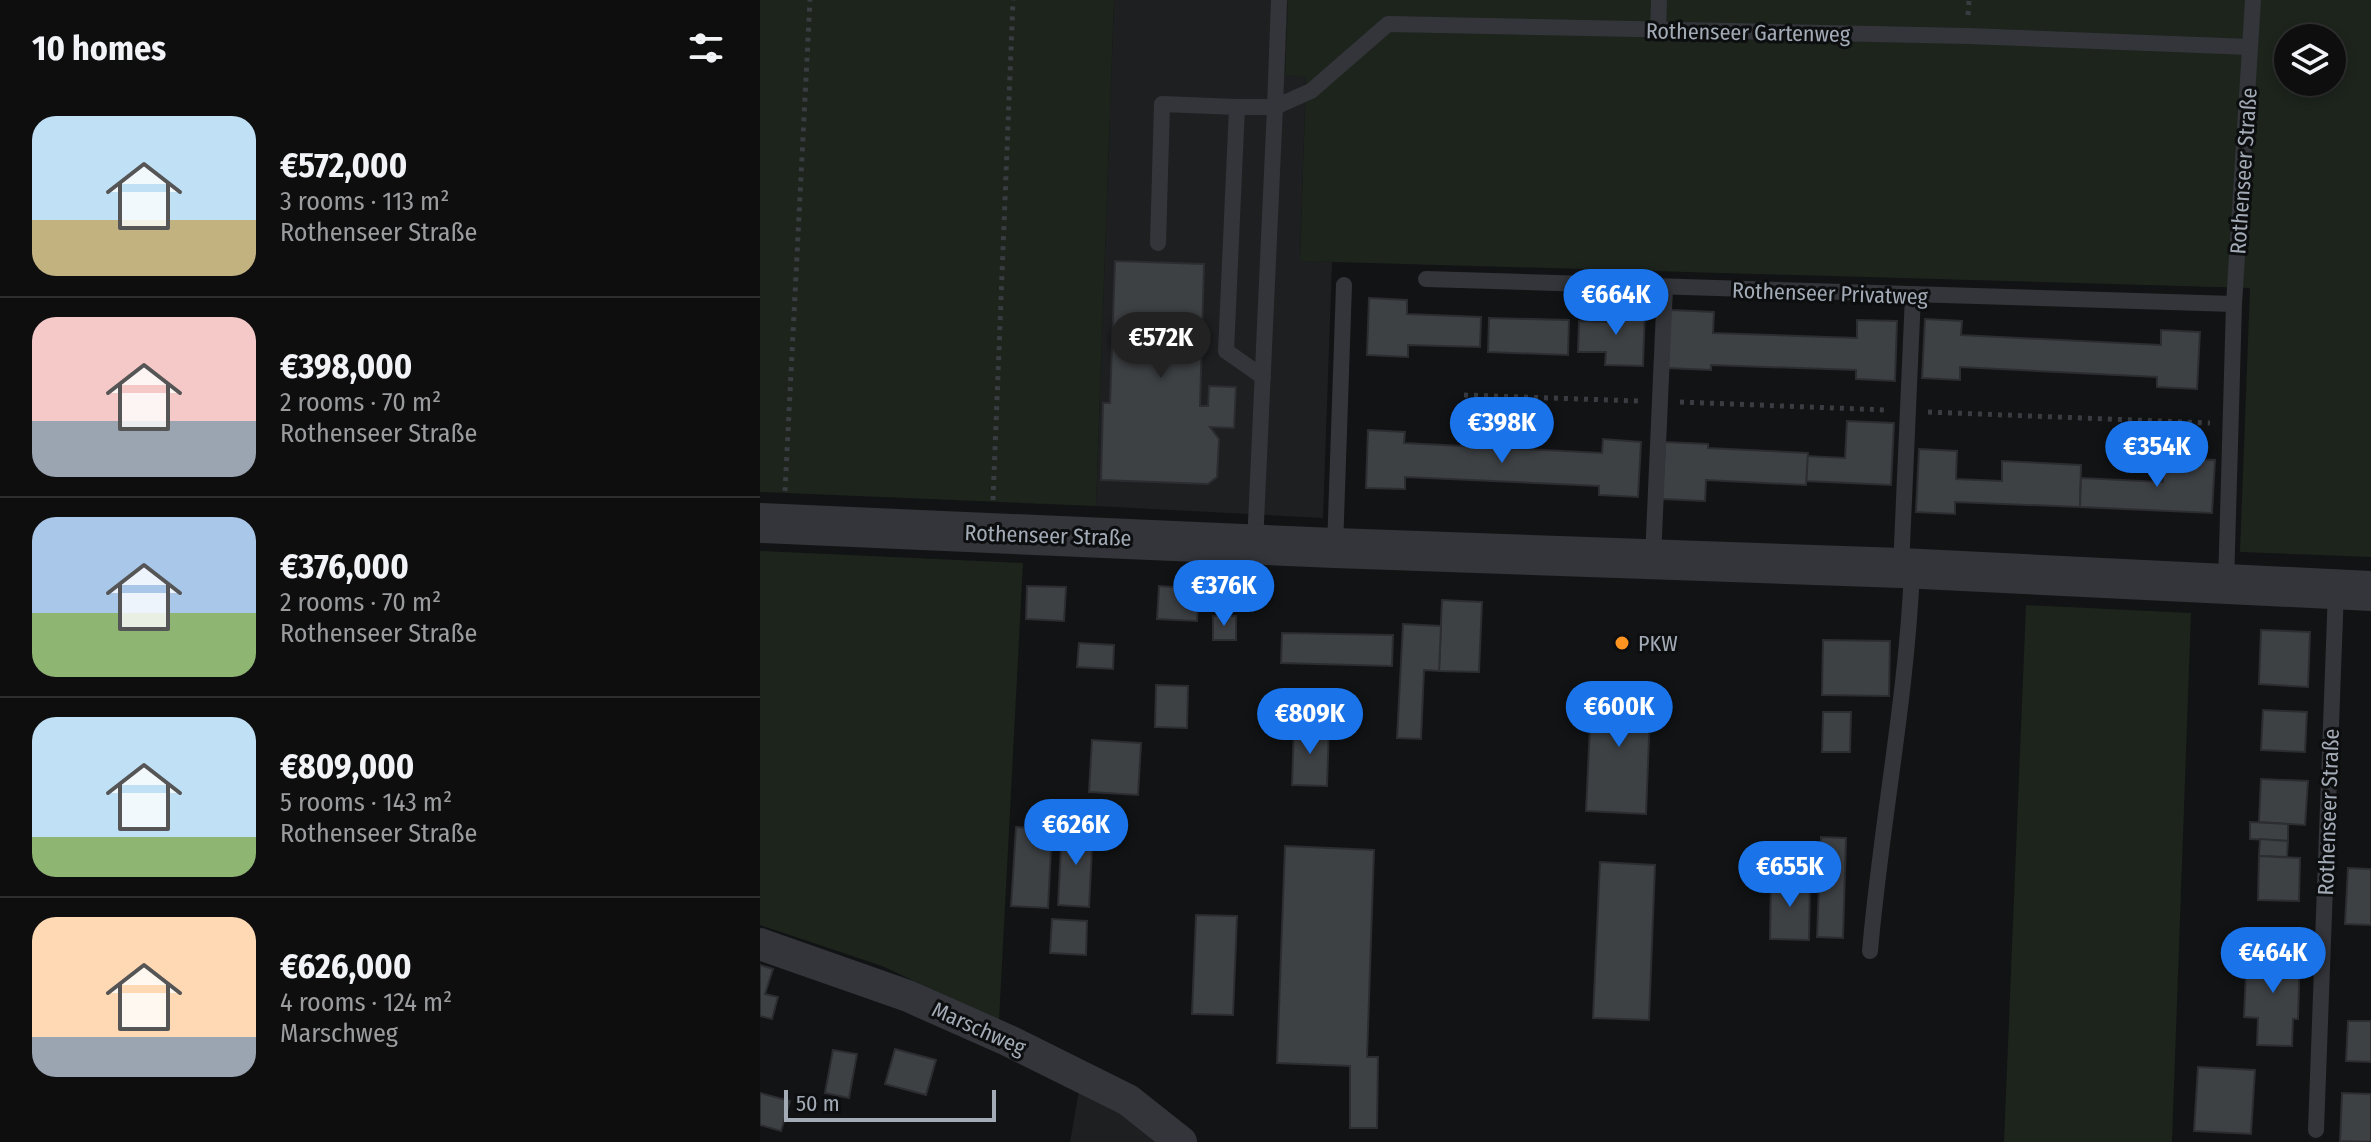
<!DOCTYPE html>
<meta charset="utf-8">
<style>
:root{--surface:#0e0e0f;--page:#171718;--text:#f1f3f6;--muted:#9b9c9e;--line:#2e2e2f;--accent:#1a73e8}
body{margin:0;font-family:"Fira Sans Condensed",sans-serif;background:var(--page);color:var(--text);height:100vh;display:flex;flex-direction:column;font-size:30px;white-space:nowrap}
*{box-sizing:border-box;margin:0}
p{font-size:26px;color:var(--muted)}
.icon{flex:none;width:44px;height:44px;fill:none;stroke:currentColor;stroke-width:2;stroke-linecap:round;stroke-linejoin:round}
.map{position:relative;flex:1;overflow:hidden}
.details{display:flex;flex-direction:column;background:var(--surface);width:760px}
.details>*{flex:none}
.tools{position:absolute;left:1514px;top:24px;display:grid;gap:16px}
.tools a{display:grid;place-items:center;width:72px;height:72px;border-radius:50%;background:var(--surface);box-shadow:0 4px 12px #0003,0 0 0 2px var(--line);font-size:40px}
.scale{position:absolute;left:24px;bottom:20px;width:212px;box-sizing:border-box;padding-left:8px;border:4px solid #a3abb6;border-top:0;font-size:22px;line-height:28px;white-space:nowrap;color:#a3abb6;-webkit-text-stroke:6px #0d0e0f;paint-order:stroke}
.price{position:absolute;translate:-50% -68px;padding:0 18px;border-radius:28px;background:var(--accent);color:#fff;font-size:26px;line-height:52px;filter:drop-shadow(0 2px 4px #0008)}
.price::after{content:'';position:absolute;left:50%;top:48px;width:24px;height:18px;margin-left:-12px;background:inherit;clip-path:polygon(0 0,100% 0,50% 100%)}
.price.selected{background:#222;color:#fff}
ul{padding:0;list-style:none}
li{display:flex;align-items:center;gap:24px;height:200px;padding:0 32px}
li+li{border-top:2px solid var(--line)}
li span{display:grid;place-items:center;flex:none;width:224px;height:160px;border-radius:24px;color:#555}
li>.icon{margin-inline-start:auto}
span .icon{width:96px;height:96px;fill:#fffc;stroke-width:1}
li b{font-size:34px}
h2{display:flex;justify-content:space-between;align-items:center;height:96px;padding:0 32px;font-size:34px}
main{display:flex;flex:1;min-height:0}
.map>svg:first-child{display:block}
.built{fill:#1e1f21}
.green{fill:#1c241c;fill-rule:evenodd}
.building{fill:#3e4144;stroke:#2c2d31;stroke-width:2}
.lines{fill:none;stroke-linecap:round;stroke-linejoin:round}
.path{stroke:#393c41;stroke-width:5;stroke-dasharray:4 6;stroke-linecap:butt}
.service{stroke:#33353a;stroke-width:16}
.minor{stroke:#33353a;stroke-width:32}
.tertiary{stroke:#33353a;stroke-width:40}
.poi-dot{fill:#ff9520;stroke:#0d0e0f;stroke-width:3}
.labels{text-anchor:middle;stroke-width:6;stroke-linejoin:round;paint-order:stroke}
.street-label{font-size:22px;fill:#a3abb6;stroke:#0d0e0f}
.poi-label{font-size:22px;fill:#a3abb6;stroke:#0d0e0f;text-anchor:start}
</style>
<main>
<section class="details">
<h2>10 homes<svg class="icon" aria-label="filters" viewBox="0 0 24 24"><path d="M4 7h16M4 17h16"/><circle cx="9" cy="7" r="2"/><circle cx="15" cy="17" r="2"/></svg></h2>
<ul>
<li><span style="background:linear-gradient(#bfe0f5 65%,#c2b280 0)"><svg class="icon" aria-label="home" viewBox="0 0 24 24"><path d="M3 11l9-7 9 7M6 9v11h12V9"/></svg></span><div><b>€572,000</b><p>3 rooms · 113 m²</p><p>Rothenseer Straße</p></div></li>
<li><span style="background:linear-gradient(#f6c9c9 65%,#9aa5b1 0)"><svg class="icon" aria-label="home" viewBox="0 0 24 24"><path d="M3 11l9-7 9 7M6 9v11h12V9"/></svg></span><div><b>€398,000</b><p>2 rooms · 70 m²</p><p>Rothenseer Straße</p></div></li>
<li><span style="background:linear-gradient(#a9c7e8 60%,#8fb573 0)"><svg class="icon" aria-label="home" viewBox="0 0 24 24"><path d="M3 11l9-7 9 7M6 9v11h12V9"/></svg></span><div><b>€376,000</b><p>2 rooms · 70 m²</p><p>Rothenseer Straße</p></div></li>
<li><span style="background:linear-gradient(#bfe0f5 75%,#8fb573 0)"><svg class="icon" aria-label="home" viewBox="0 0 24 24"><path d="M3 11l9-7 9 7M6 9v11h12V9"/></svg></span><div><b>€809,000</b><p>5 rooms · 143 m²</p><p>Rothenseer Straße</p></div></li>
<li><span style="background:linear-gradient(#ffd9b3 75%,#9aa5b1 0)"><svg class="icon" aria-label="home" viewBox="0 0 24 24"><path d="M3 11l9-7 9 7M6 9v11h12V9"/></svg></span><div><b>€626,000</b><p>4 rooms · 124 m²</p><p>Marschweg</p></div></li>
</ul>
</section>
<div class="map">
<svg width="1611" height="1142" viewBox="0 0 1611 1142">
<rect width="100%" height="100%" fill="#121314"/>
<!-- built -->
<g class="built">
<polygon points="354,0 528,0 525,75 546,76 540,260 572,262 563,518 336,506"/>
<polygon points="319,1091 388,1127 404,1142 310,1142"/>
</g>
<!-- green -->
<g class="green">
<polygon points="0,0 354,0 336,506 0,492"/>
<path d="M528,0H1611V557L1480,552L1490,288L540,261L546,77L525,75ZM1528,38H1572V82H1528Z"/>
<polygon points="0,551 263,563 239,1021 122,966 0,925"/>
<polygon points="1266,605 1431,613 1412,1142 1244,1142"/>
</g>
<!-- building -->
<g class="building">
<polygon points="355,261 444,264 440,406 448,406 449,386 476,387 474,428 450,427 459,439 457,477 448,484 341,480 343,403 350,403"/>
<polygon points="609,298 647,300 647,314 721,317 720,347 648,345 648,357 607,355"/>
<polygon points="847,307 885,308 883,366 845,365 846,352 818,352 819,321 846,322"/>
<polygon points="910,310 954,312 953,333 1097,338 1097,320 1137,321 1135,381 1096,379 1096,370 951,365 951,370 907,368"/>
<polygon points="729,318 809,320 808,355 728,352"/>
<polygon points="1165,319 1202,321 1201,335 1401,345 1401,330 1440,332 1437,389 1397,387 1397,377 1200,367 1200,380 1162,378"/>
<polygon points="1087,421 1134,423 1131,485 1046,481 1047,456 1085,458"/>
<polygon points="608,430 645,432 644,443 842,453 843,439 881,442 878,497 839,495 839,486 645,477 645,489 606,488"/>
<polygon points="905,442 948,444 948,448 1048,453 1046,485 946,480 945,501 902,499"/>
<polygon points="1159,449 1197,451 1196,479 1242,481 1242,461 1321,465 1320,507 1195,502 1195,514 1156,512"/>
<polygon points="1403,457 1455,460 1452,513 1320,507 1321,478 1403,482"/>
<polygon points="267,586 306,587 304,621 266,619"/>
<polygon points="399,586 439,589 437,621 397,619"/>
<polygon points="682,600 722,602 719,672 679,671"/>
<rect x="453" y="616" width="23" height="24"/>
<polygon points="643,624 681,626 679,671 664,670 661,739 637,738"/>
<polygon points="1501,630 1550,632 1548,687 1499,684"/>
<polygon points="522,633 633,635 632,666 521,663"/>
<polygon points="1063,640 1130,641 1129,696 1062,695"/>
<polygon points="319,643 354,645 353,669 317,667"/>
<polygon points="832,684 891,687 886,814 826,811"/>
<polygon points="396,685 428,686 427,728 395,727"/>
<polygon points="1503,710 1547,712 1545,752 1501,750"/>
<polygon points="1063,712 1091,712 1090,752 1062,752"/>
<polygon points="534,726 569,727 567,786 532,785"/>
<polygon points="332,740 381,743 378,795 329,792"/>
<polygon points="1501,779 1548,781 1545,825 1499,822"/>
<polygon points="1490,822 1528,824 1528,841 1490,839"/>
<polygon points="256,827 292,829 288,908 251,906"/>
<polygon points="302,828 333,829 329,907 298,905"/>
<polygon points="1061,837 1086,838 1083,938 1057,937"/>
<polygon points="1500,839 1528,841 1527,857 1499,856"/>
<polygon points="525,846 614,850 607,1057 618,1057 617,1128 590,1128 590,1066 517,1063"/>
<polygon points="1499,856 1540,858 1539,901 1498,900"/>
<polygon points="840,862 895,865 889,1020 833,1018"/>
<polygon points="1588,868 1611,869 1611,925 1585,924"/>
<polygon points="1011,878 1050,879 1049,940 1010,939"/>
<polygon points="436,915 477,916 473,1015 432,1014"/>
<polygon points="292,919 327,921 326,955 290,953"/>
<polygon points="1487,950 1540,952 1538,1019 1533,1019 1532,1046 1497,1045 1498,1018 1484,1017"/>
<polygon points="0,965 13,969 5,994 18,997 12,1019 0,1016"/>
<polygon points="1588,1021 1611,1021 1611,1062 1586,1061"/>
<polygon points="135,1049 176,1060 166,1095 125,1084"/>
<polygon points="73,1050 97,1054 89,1098 65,1093"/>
<polygon points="1438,1067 1495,1070 1491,1134 1434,1131"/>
<polygon points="0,1093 30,1101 21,1131 0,1125"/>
<polygon points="1582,1093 1611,1094 1611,1142 1580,1141"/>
</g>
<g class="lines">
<!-- path -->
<g class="path">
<polyline points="1208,15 1209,0"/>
<polyline points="704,395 878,401"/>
<polyline points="920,402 1126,410"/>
<polyline points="1168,412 1450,423"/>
<polyline points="25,491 50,0"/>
<polyline points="233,500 253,0"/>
</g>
<!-- service -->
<g class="service">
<polyline points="519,0 515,107 551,91 628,24 1208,36 1490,47"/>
<polyline points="898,31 899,0"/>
<polyline points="398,243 402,104 477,107"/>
<polyline points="666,279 1474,304"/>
<polyline points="495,544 515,107 477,107 466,351 503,377"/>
<polyline points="575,548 584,285"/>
<polyline points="893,558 905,287"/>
<polyline points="1141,568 1153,295"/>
<polyline points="1466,584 1474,304 1493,0"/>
<path d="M1110,951C1121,823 1147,697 1152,569"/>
<polyline points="1556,1130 1576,590"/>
</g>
<!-- minor -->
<polyline class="minor" points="0,944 148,996 247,1040 368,1100 421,1142"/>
<!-- tertiary -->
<polyline class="tertiary" points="0,523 575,548 1141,568 1611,591"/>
</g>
<!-- markers -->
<circle class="poi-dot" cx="862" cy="643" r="8"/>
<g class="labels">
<!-- street labels -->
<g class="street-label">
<text transform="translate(988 32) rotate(1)" y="8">Rothenseer Gartenweg</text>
<text transform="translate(1483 171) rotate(-86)" y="8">Rothenseer Straße</text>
<text transform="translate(1070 293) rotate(2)" y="8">Rothenseer Privatweg</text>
<text transform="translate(288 535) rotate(2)" y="8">Rothenseer Straße</text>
<text transform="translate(1568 812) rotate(-88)" y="8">Rothenseer Straße</text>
<text transform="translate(219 1028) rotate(24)" y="8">Marschweg</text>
</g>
<!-- poi labels -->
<g class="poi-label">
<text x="878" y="651">PKW</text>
</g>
</g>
</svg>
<div class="tools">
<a><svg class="icon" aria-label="layers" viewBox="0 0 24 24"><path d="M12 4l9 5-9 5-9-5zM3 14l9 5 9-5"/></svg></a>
</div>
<div class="scale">50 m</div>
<b class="price" style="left:856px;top:337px">€664K</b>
<b class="price selected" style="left:401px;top:380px">€572K</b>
<b class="price" style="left:742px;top:465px">€398K</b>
<b class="price" style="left:1397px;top:489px">€354K</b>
<b class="price" style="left:464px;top:628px">€376K</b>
<b class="price" style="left:859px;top:749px">€600K</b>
<b class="price" style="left:550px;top:756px">€809K</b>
<b class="price" style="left:316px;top:867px">€626K</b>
<b class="price" style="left:1030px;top:909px">€655K</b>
<b class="price" style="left:1513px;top:995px">€464K</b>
</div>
</main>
